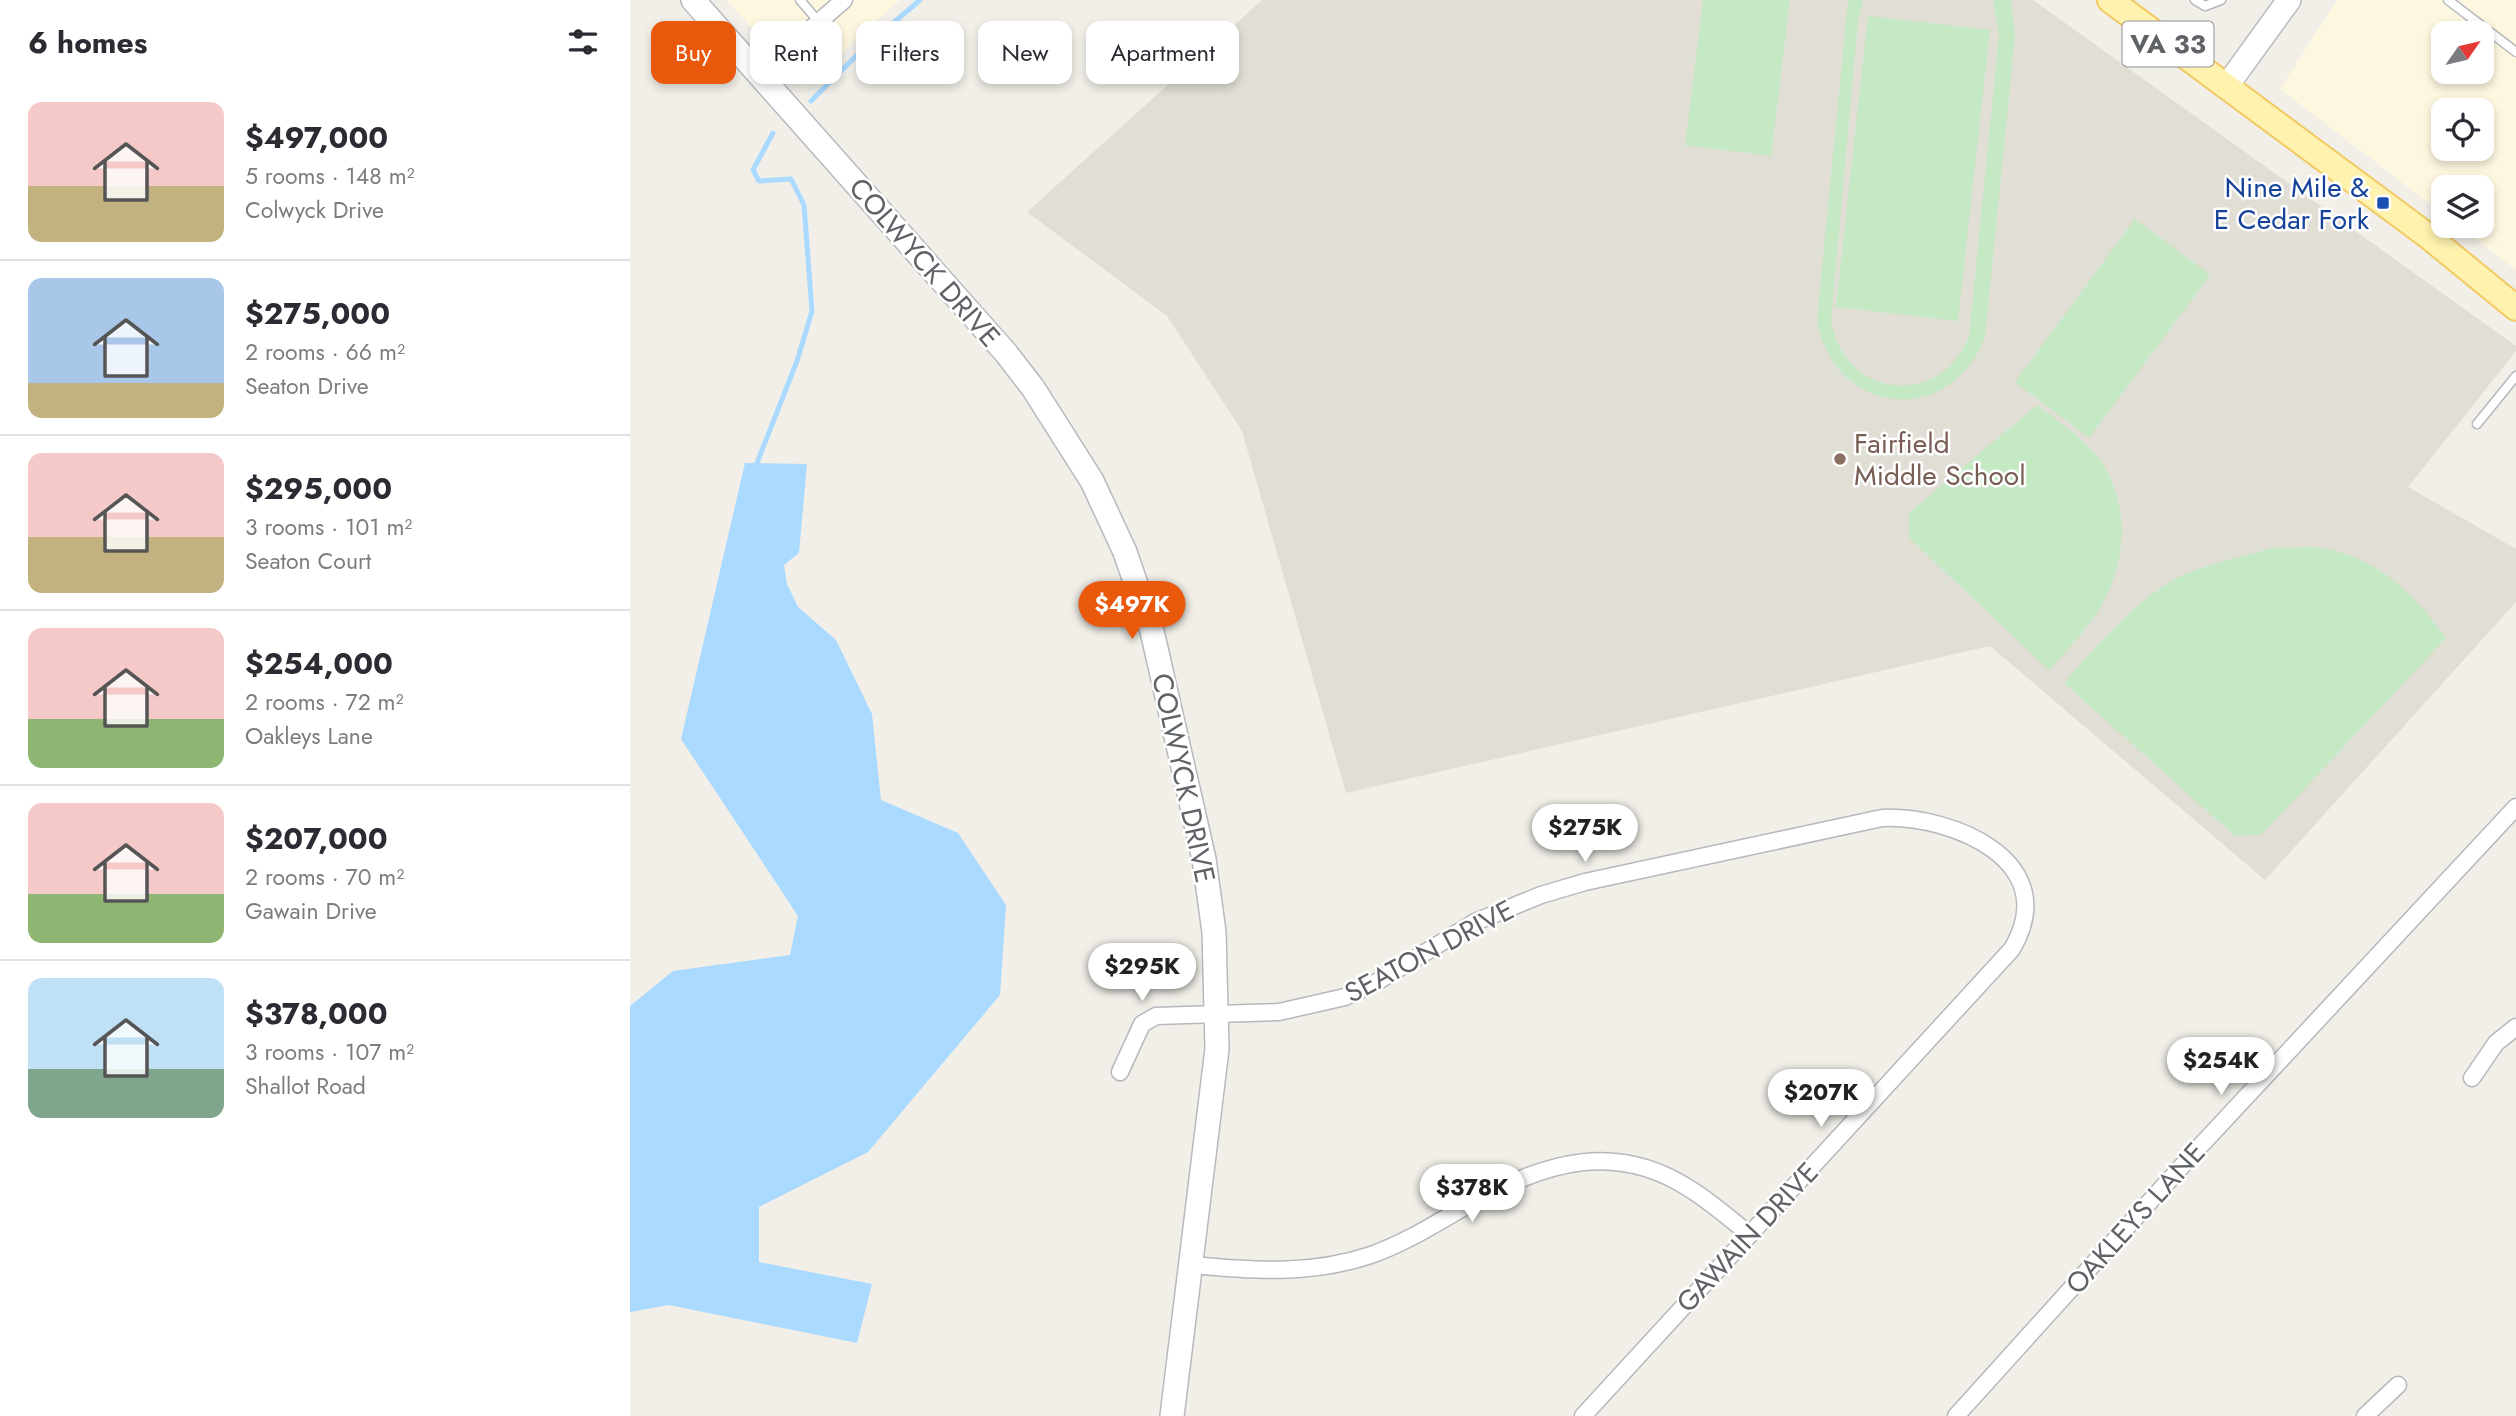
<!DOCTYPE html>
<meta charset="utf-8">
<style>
:root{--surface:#fff;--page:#f2f2f3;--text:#2b2b33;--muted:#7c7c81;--line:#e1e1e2;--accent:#ea580c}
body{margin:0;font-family:Jost,sans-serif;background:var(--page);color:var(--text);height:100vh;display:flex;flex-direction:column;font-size:26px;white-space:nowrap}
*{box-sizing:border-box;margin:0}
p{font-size:23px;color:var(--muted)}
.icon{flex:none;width:38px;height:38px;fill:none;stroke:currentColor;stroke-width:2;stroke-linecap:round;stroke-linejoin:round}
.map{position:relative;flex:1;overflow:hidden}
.side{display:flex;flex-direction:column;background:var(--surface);width:630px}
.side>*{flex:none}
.hud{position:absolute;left:21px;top:21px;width:665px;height:63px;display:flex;gap:14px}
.needle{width:46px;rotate:56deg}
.fabs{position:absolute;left:1801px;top:21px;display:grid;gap:14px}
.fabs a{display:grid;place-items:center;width:63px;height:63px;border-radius:14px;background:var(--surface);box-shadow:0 4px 10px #0003;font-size:35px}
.price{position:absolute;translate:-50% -60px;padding:0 16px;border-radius:24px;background:#fff;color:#222;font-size:23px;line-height:46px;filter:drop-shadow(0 2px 4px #0008)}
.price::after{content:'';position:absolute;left:50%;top:42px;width:21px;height:16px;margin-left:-10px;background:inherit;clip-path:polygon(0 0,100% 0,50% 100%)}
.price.active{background:var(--accent);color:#fff}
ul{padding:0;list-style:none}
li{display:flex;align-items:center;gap:21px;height:175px;padding:0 28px}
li+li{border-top:2px solid var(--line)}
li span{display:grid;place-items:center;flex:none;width:196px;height:140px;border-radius:14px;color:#555}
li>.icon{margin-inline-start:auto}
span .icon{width:84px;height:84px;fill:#fffc;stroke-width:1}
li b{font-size:30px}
h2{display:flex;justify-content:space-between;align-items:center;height:84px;padding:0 28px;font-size:30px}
.chip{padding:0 24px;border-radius:14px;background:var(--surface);box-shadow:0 4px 10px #0003;font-size:24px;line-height:63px}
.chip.active{background:var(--accent);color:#fff}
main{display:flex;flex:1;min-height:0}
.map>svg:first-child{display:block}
.commercial{fill:#fef7e0;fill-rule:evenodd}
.education{fill:#e1ded6}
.green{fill:#c5e8c5}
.water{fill:#aadaff}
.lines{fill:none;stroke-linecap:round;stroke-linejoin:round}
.stream{stroke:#aadaff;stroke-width:5}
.lane-casing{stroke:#b5b8bc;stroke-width:11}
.street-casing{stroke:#b5b8bc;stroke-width:19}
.secondary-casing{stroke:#b6babf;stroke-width:26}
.primary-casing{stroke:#f2c960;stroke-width:28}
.lane{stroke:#fff;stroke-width:8}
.street{stroke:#fff;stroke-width:16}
.secondary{stroke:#fff;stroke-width:23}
.primary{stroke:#fff2af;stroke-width:24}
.transit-dot{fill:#1a4fb4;stroke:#fff;stroke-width:2.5}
.education-dot{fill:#8d6e63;stroke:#fff;stroke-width:2.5}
.labels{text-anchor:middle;stroke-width:5;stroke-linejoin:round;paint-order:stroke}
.shield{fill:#fff;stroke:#8f9295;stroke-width:2}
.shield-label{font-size:26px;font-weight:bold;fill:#5f6368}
.transit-label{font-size:28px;fill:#164399;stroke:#fff;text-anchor:end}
.street-label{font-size:28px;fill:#5f6368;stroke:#fff}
.education-label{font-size:28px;fill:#785e54;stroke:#fff;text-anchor:start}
</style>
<main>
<section class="side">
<h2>6 homes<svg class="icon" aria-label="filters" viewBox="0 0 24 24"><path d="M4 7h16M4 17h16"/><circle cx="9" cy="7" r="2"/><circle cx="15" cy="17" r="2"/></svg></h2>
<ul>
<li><span style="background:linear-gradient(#f6c9c9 60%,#c2b280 0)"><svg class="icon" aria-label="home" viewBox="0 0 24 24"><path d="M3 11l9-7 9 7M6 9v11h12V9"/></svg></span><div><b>$497,000</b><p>5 rooms · 148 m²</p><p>Colwyck Drive</p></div></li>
<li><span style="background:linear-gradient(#a9c7e8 75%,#c2b280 0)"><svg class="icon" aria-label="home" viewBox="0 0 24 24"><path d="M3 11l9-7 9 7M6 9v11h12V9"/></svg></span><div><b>$275,000</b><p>2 rooms · 66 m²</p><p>Seaton Drive</p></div></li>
<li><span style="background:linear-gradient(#f6c9c9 60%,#c2b280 0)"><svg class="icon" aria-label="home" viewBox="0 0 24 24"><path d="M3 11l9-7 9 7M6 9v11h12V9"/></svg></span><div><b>$295,000</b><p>3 rooms · 101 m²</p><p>Seaton Court</p></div></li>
<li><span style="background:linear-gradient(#f6c9c9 65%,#8fb573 0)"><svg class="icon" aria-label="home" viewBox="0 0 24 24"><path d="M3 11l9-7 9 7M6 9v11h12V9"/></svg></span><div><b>$254,000</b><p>2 rooms · 72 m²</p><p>Oakleys Lane</p></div></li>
<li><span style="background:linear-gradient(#f6c9c9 65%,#8fb573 0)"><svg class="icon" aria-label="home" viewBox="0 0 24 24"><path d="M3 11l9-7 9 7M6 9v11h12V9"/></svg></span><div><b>$207,000</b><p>2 rooms · 70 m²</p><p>Gawain Drive</p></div></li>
<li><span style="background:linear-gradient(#bfe0f5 65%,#7fa58c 0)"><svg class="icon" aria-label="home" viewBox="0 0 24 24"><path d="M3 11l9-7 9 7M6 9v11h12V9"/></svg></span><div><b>$378,000</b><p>3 rooms · 107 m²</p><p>Shallot Road</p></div></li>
</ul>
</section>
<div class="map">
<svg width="1886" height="1416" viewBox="0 0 1886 1416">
<rect width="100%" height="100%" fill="#f1efe8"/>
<!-- commercial -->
<g class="commercial">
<polygon points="97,0 270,0 173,87"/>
<path d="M1707,0H1886V270L1828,226H1852V187H1813V214L1650,89ZM1813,33H1852V72H1813ZM1813,110H1852V149H1813Z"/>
</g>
<!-- education -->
<polygon class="education" points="632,0 1403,0 1886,346 1886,351 1778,487 1886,549 1886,602 1635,880 1360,646 716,793 612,431 537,316 397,212"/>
<!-- green -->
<g class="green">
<polygon points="1073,0 1160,0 1141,156 1055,145"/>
<path d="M1218,0H1233L1228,21L1201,322C1216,399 1310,409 1339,336L1369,35L1363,0H1381L1385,36L1355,337C1320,429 1203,416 1187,320Z"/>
<polygon points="1238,16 1360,30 1328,321 1206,307"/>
<polygon points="1505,219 1580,275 1459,438 1385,382"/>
<path d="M1407,405C1428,421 1452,437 1468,457C1503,504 1497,571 1464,617C1451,636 1434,653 1419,670L1279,538V513Z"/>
<path d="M1643,548C1659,548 1677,546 1692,548C1747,557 1785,595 1816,638L1631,835L1605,836L1434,683C1464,649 1496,610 1535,585C1566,565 1608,558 1643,548Z"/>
</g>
<!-- water -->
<polygon class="water" points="115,463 177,464 169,553 154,565 157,584 168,607 206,640 242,714 251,800 328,833 376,905 370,995 238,1152 129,1207 129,1262 242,1284 227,1343 39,1305 0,1312 0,1006 43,971 160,955 168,916 51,739"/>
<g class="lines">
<!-- stream -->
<g class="stream">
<polyline points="181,101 235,47 290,0"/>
<polyline points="127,463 167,361 182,311 174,205 161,179 129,181 123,170 143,133"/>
</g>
<defs>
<g id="lane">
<polyline points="170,0 189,22"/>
<polyline points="1565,0 1575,6 1591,0"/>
<polyline points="1818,0 1886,52"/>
<polyline points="1847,424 1886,376"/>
</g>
<g id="street">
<polyline points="129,74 214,0"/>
<path d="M490,1072L512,1024L526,1016L649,1012L715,997L745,983L845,922L911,895L955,882L1252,818C1322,815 1434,861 1382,949L953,1416"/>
<polyline points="1842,1078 1866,1043 1886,1027"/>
<path d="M562,1265C624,1271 681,1275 741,1255C778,1242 811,1220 845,1201C916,1162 986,1141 1060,1189C1081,1202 1100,1219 1119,1234"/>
<polyline points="1326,1416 1561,1156 1886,807"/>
<polyline points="1735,1416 1768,1385"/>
</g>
<g id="secondary">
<polyline points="63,0 376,353 403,388 462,481 495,552 522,631 574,859 584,932 587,1049 542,1416"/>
<polyline points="1596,87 1659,0"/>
</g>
<polyline id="primary" points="1480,0 1798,236 1886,308"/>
</defs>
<!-- lane casing -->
<use href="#lane" class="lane-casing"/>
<!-- street casing -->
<use href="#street" class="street-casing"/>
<!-- secondary casing -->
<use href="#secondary" class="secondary-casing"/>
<!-- primary casing -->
<use href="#primary" class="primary-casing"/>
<!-- lane -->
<use href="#lane" class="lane"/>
<!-- street -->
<use href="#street" class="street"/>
<!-- secondary -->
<use href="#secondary" class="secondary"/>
<!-- primary -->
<use href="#primary" class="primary"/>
</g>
<!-- markers -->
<rect class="transit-dot" x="1746" y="196" width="14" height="14" rx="3.5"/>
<circle class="education-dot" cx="1210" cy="459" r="7"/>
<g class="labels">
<!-- shield labels -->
<rect class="shield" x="1492.5" y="21.5" width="91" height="45" rx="5"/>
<g class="shield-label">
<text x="1538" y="53">VA 33</text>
</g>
<!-- transit labels -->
<g class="transit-label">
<text x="1739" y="197">Nine Mile &amp;<tspan x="1739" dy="32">E Cedar Fork</tspan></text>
</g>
<!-- street labels -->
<g class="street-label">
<text transform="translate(295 262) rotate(49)" y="10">COLWYCK DRIVE</text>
<text transform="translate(554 778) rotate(78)" y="10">COLWYCK DRIVE</text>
<text transform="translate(799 951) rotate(-28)" y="10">SEATON DRIVE</text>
<text transform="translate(1505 1218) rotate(-48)" y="10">OAKLEYS LANE</text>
<text transform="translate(1117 1237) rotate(-47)" y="10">GAWAIN DRIVE</text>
</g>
<!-- education labels -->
<g class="education-label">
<text x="1224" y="453">Fairfield<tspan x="1224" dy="32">Middle School</tspan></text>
</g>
</g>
</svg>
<div class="fabs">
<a><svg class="needle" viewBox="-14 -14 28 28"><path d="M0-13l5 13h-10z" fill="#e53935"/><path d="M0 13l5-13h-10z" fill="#7c7c81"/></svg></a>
<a><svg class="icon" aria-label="locate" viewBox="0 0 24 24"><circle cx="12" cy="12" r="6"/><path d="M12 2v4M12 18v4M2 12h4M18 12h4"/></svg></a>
<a><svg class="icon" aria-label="layers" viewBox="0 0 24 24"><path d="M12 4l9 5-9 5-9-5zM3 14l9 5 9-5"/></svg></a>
</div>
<b class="price active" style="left:502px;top:641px">$497K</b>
<b class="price" style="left:955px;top:864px">$275K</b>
<b class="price" style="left:512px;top:1003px">$295K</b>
<b class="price" style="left:1591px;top:1097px">$254K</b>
<b class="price" style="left:1191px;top:1129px">$207K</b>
<b class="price" style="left:842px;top:1224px">$378K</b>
<div class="hud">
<a class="chip active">Buy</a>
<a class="chip">Rent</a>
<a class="chip">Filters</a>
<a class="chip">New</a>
<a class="chip">Apartment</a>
</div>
</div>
</main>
